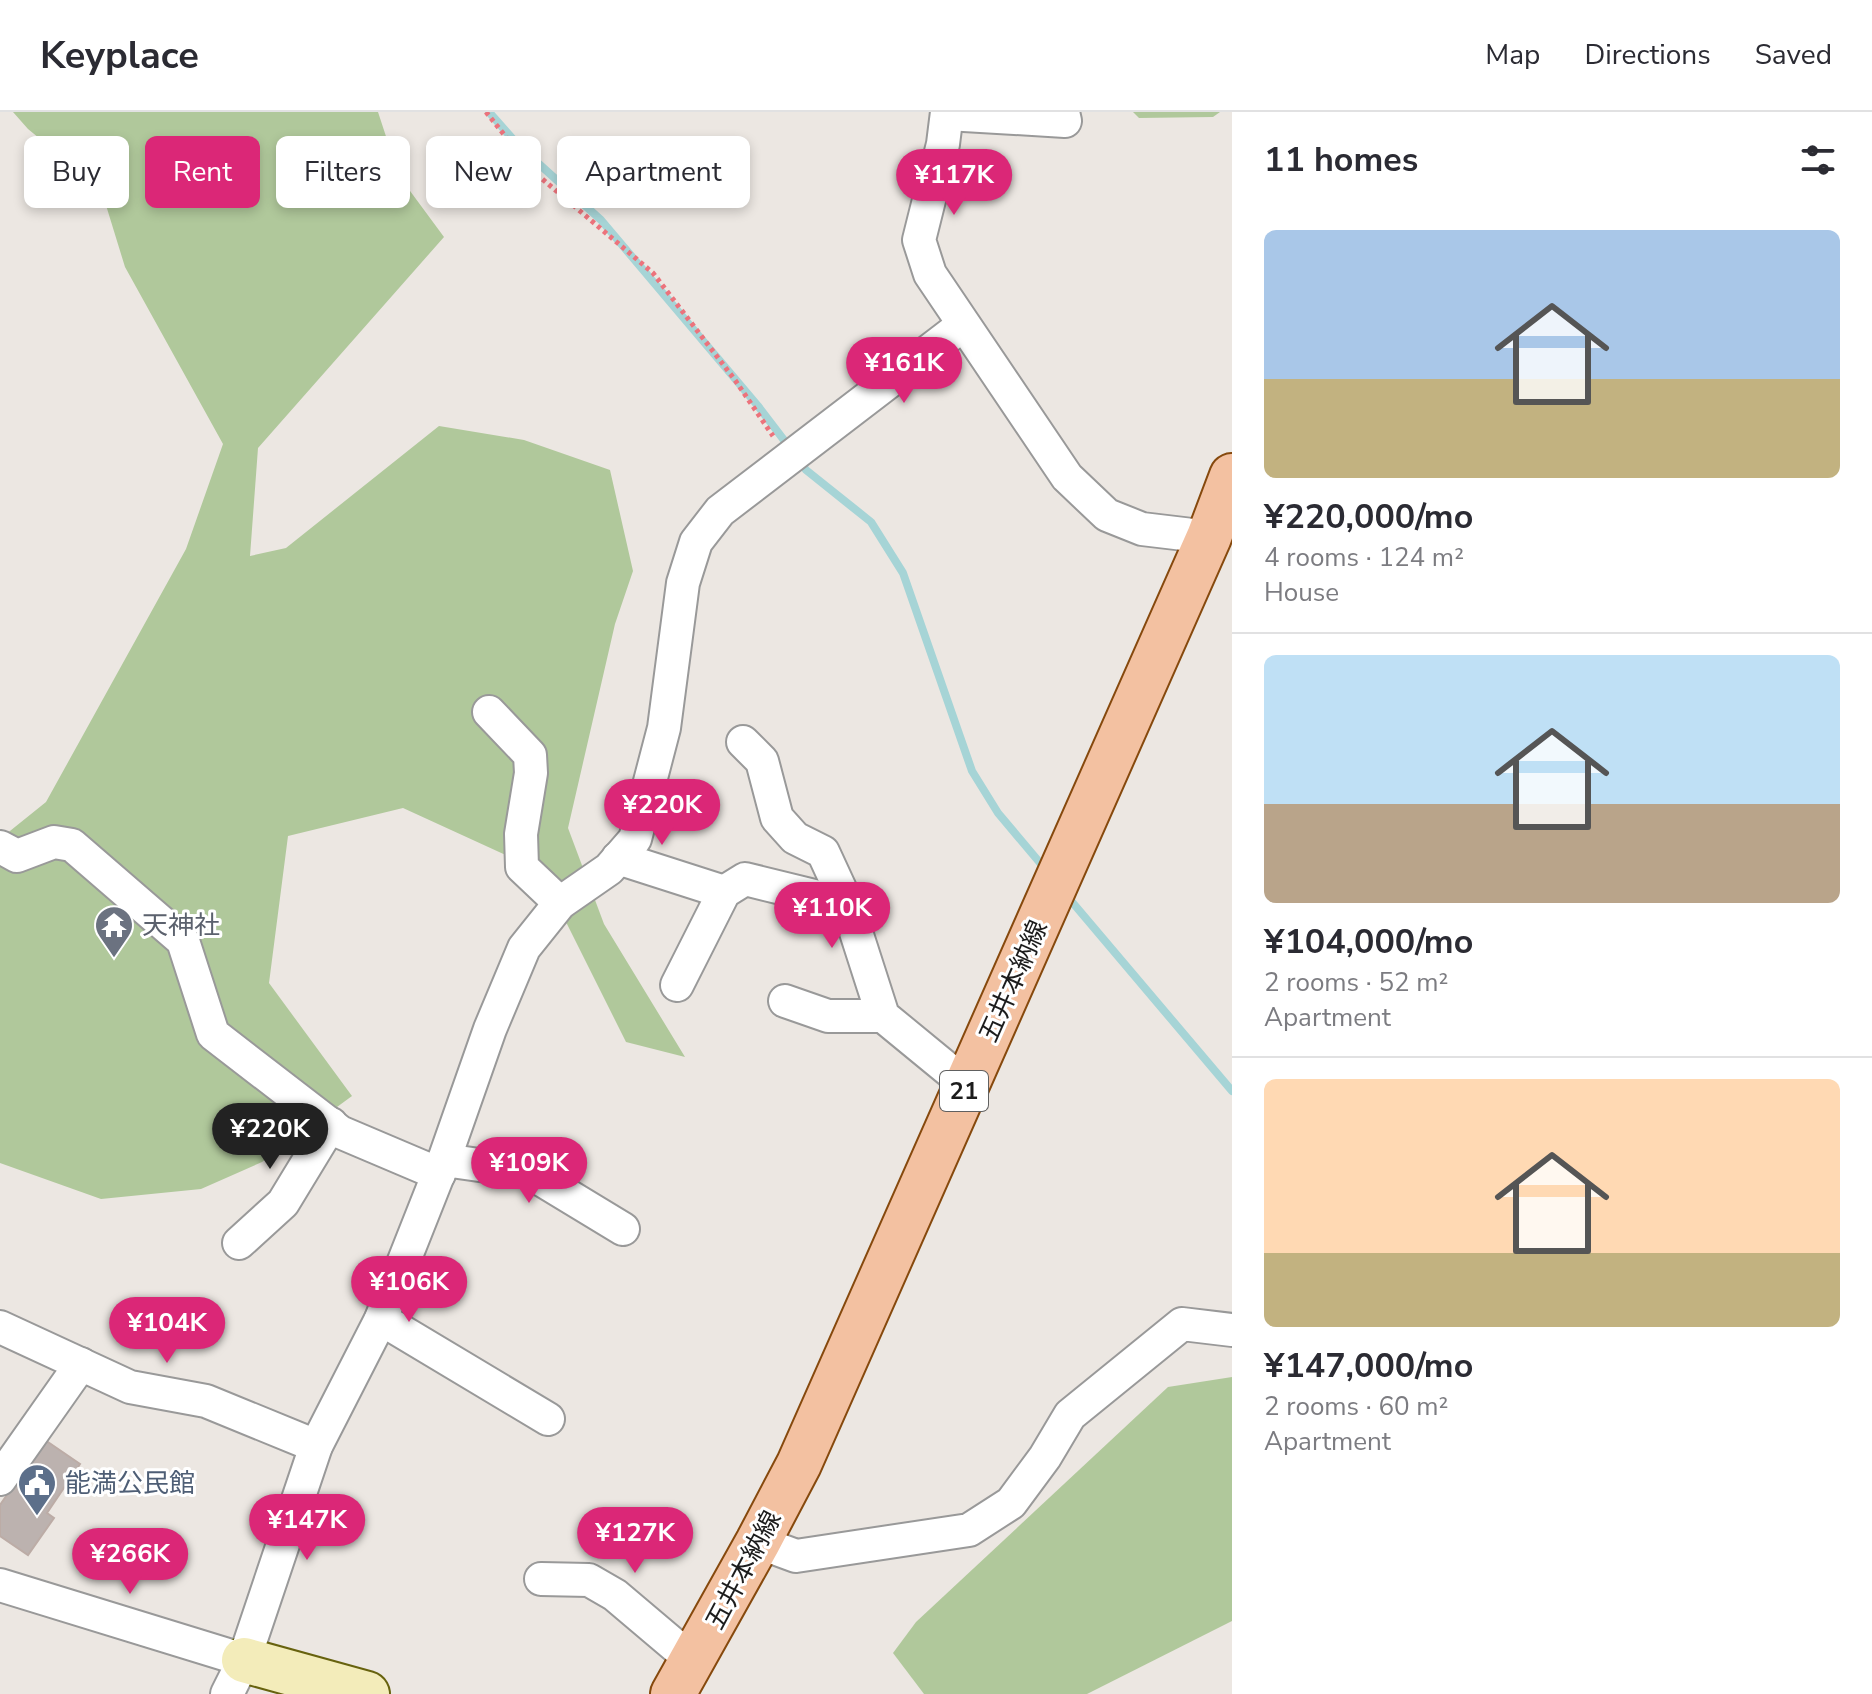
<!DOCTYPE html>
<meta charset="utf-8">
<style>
:root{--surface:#fff;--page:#f2f2f3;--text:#2b2b33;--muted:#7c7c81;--line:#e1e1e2;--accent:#db2777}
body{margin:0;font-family:"Nunito Sans","Noto Sans JP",sans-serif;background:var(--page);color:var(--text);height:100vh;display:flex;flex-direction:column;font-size:30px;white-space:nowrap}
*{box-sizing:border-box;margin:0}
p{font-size:26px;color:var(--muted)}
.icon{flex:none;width:44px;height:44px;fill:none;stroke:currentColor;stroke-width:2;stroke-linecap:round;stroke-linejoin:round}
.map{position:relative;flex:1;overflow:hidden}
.sheet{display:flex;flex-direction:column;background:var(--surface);width:640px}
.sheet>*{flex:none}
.top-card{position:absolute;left:24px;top:24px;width:760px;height:72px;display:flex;gap:16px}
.price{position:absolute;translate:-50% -68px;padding:0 18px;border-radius:28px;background:var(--accent);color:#fff;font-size:26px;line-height:52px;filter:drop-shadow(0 2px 4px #0008)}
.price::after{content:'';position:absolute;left:50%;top:48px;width:24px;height:18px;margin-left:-12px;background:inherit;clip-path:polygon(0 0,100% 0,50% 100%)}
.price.on{background:#222;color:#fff}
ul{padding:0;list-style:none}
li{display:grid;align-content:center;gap:16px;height:424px;padding:0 32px}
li+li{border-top:2px solid var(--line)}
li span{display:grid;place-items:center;height:248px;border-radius:12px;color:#555}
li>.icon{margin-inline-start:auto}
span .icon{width:144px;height:144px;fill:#fffc;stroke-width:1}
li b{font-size:34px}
h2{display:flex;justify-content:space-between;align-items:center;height:96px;padding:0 32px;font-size:34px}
.tag{padding:0 28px;border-radius:12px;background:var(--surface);box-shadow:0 4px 12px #0003;font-size:28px;line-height:72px}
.tag.on{background:var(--accent);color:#fff}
header{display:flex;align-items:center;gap:48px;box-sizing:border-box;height:112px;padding:0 40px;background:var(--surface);border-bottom:2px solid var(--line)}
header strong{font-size:38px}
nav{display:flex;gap:44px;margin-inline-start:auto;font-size:28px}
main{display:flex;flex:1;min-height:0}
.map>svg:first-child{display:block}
.forest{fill:#b0c89b}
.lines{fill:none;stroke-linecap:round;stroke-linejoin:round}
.stream{stroke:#a6d4d6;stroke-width:8}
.building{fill:#bcb2af;stroke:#bcaca6;stroke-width:2}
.street-casing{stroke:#999;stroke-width:36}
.secondary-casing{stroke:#67620e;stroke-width:48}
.primary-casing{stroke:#86490d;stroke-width:48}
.path{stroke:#ec737c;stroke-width:5;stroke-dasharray:4 4;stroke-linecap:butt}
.street{stroke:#fff;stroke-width:32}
.secondary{stroke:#f3ecba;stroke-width:44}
.primary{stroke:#f3c1a1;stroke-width:44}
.labels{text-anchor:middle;stroke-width:6;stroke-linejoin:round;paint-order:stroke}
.shield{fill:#fff;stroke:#606060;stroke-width:2}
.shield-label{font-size:24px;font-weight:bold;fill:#1c1c1c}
.worship-label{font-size:26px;fill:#5b616d;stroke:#fff;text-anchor:start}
.street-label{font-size:26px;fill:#1c1c1c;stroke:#fff}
.service-label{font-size:26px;fill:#4e5e75;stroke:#fff;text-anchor:start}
</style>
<header>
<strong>Keyplace</strong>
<nav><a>Map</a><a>Directions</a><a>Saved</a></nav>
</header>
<main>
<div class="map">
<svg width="1232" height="1582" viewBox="0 0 1232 1582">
<rect width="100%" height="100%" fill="#ece7e2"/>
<!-- forest -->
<g class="forest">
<polygon points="13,0 378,0 399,64 444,125 258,336 250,444 286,436 439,314 524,328 610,358 633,459 615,512 568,716 604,812 685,945 626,930 552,782 519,749 403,696 288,724 269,871 352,984 262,1050 201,1077 101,1087 0,1051 0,727 46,690 186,437 223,332 125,155 101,77 28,17"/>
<polygon points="1133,0 1220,0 1213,5 1139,6"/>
<polygon points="1232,1265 1232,1509 1087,1582 924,1582 893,1541 916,1510 1168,1275"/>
</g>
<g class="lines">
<!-- stream -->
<g class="stream">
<polyline points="489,0 518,33 601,108 758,294 790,336"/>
<polyline points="798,347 806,358 871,410 903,461 972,659 998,701 1046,758"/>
<polyline points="1067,784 1232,979"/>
</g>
</g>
<!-- building -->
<polygon class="building" points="45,1328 80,1352 47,1401 54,1406 28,1443 0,1424 0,1393"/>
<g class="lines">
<defs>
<g id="street">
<polyline points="947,0 943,32 919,128 930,162 1067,365 1107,403 1142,417 1209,425"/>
<polyline points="947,2 1065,9 1063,0"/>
<polyline points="489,600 530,643 531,661 521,722 522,755 560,791"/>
<polyline points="743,630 762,649 777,706 795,726 823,740 847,792"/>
<polyline points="0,735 17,744 54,730 72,733 183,829 213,922 340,1020 439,1062"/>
<polyline points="618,746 724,780"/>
<polyline points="677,873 724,780 745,767 847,792 883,904 967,973"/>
<polyline points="785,889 828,904 883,904"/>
<polyline points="444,1048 529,1060 623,1117"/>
<polyline points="239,1131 283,1091 331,1012"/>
<polyline points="381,1207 548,1307"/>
<polyline points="0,1215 130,1275 206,1289 316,1334"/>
<polyline points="0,1367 81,1252"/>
<polyline points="758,1430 796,1444 969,1418 1011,1391 1045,1345 1070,1303 1182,1212 1232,1218"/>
<polyline points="541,1467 589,1468 615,1483 693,1549"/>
<polyline points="0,1473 244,1548"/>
<polyline points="227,1582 244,1548 316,1334 381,1207 444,1048 490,917 524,836 560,791 609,757 635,727 664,616 683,471 696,430 720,399 963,213"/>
</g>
<polyline id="secondary" points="244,1548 367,1582"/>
<polyline id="primary" points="673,1582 758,1430 799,1352 1209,425 1232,364"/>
</defs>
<!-- street casing -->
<use href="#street" class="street-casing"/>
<!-- secondary casing -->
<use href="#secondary" class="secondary-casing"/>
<!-- primary casing -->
<use href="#primary" class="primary-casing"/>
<!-- path -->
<polyline class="path" points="486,0 534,60 653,161 735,268 773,324"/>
<!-- street -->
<use href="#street" class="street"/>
<!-- secondary -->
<use href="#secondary" class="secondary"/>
<!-- primary -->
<use href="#primary" class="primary"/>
</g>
<!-- icons -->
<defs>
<symbol id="temple-pin" viewBox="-11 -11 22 30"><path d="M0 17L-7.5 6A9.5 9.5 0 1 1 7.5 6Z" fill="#6b7280" stroke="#fff"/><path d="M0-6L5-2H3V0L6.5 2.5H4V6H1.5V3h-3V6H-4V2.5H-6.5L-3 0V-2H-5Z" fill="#fff"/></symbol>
<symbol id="civic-pin" viewBox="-11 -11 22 30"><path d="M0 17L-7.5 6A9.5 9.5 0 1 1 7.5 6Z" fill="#5c6f8a" stroke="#fff"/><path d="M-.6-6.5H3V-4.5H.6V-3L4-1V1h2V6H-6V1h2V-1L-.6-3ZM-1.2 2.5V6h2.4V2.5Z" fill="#fff"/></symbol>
</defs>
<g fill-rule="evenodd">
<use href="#temple-pin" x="92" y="791" width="44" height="60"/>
<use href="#civic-pin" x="15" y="1349" width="44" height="60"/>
</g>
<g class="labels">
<!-- shield labels -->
<rect class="shield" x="940" y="959" width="48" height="40" rx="6"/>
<g class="shield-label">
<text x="964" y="987">21</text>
</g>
<!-- worship labels -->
<g class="worship-label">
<text x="142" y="822">天神社</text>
</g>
<!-- street labels -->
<g class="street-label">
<text transform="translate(1013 869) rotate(-66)" y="9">五井本納線</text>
<text transform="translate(743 1458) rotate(-62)" y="9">五井本納線</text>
</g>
<!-- service labels -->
<g class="service-label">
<text x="65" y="1380">能満公民館</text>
</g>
</g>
</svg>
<b class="price" style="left:954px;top:105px">¥117K</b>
<b class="price" style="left:904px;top:293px">¥161K</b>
<b class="price" style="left:662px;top:735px">¥220K</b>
<b class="price" style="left:832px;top:838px">¥110K</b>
<b class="price on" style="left:270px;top:1059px">¥220K</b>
<b class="price" style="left:529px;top:1093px">¥109K</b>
<b class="price" style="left:409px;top:1212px">¥106K</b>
<b class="price" style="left:167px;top:1253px">¥104K</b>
<b class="price" style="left:307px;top:1450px">¥147K</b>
<b class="price" style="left:635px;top:1463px">¥127K</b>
<b class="price" style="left:130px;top:1484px">¥266K</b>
<div class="top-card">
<a class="tag">Buy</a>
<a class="tag on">Rent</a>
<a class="tag">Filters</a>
<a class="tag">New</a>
<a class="tag">Apartment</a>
</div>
</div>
<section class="sheet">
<h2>11 homes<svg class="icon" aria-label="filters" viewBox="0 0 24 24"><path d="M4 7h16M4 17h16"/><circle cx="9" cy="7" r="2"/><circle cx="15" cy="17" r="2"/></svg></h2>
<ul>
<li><span style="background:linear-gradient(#a9c7e8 60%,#c2b280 0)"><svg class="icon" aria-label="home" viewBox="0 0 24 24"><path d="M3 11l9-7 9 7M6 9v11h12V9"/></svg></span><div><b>¥220,000/mo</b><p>4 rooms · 124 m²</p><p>House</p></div></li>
<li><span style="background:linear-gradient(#bfe0f5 60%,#b9a48a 0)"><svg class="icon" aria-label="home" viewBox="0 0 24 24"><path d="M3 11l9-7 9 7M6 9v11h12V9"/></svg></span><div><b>¥104,000/mo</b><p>2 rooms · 52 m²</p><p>Apartment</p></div></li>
<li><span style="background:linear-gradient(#ffd9b3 70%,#c2b280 0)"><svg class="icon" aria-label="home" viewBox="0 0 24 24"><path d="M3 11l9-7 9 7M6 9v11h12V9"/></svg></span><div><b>¥147,000/mo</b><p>2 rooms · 60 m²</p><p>Apartment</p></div></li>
</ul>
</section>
</main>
